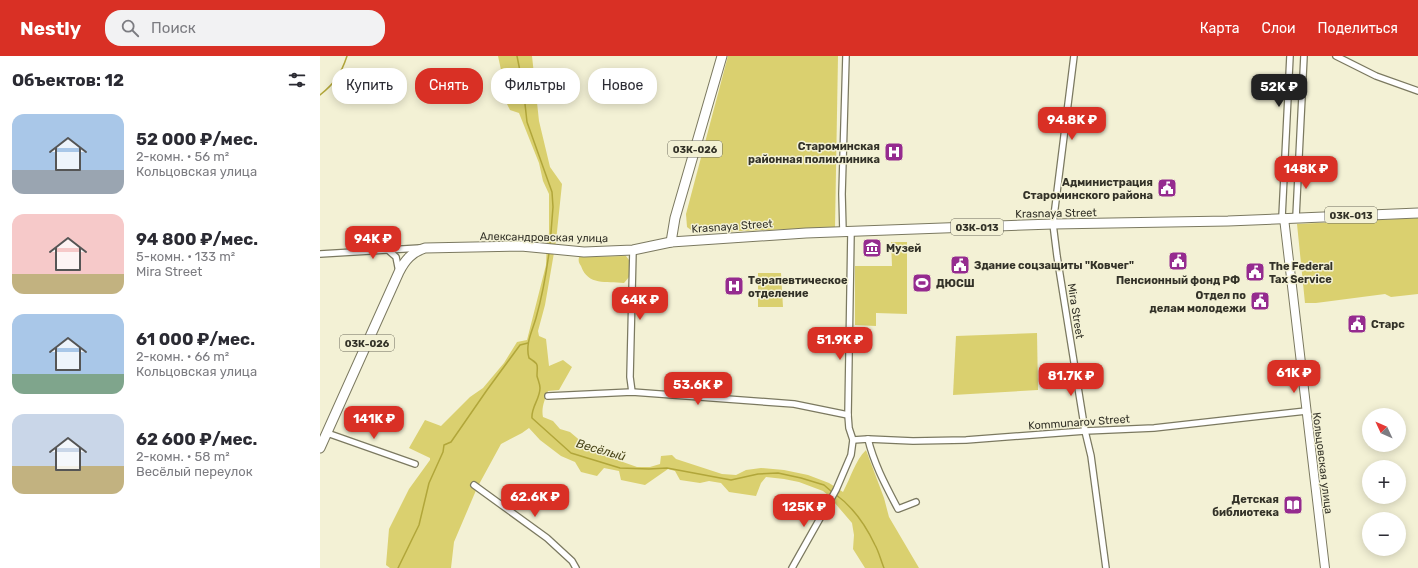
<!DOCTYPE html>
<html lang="ru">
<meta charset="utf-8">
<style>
:root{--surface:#fff;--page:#f2f2f3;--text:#2b2b33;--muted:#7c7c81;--accent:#d93025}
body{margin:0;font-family:Rubik,sans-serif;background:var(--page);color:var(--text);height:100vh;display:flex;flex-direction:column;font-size:15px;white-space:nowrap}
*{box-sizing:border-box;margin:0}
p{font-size:13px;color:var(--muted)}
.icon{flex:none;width:22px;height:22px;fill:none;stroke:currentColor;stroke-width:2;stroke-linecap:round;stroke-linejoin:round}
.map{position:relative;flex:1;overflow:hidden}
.panel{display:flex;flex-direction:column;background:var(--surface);width:320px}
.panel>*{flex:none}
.hud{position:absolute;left:12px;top:12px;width:380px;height:36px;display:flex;gap:8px}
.needle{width:26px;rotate:314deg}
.controls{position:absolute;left:1042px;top:352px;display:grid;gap:8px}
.controls a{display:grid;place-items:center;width:44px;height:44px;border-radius:50%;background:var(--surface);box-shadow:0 2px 10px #0003;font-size:20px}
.price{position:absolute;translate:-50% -34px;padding:0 9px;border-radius:8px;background:var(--accent);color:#fff;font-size:13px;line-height:26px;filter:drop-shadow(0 1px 2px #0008)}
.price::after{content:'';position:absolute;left:50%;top:24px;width:12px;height:9px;margin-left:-6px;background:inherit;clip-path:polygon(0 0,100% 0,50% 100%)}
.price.selected{background:#222;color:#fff}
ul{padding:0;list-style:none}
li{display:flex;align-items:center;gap:12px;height:100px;padding:0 12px}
li span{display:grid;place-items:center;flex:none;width:112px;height:80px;border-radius:12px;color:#555}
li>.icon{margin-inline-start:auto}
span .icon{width:48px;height:48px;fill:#fffc;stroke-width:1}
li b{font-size:17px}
h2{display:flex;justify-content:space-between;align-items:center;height:48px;padding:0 12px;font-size:17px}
.pill{padding:0 14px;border-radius:16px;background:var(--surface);box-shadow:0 2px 10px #0003;font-size:14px;line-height:36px}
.pill.selected{background:var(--accent);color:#fff}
header{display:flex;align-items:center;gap:24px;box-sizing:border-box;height:56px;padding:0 20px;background:var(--accent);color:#fff}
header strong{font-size:19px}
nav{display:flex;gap:22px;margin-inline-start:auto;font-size:14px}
.search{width:280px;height:36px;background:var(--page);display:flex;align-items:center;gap:10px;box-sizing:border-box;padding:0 14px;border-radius:16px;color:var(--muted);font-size:15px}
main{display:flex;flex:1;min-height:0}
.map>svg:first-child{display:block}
.green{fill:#dad06f}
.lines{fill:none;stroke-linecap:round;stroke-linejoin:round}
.stream{stroke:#b1a63a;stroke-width:1.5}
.minor-casing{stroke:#7b7960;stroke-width:8}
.secondary-casing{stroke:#7b7960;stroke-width:10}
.primary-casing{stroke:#7b7960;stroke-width:11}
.minor{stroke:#fff;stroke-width:5.5}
.secondary{stroke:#fff;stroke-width:8}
.primary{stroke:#fff;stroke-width:9}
.labels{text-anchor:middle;stroke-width:3;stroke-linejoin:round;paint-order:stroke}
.shield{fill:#f3f1d5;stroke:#6d6b5c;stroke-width:1}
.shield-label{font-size:10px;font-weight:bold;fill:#333228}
.poi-label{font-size:11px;font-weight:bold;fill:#333228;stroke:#f3f1d5;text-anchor:start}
.street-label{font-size:11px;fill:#333228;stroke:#f3f1d5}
.water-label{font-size:12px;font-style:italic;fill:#4b471b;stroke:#f3f1d5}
</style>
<header>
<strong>Nestly</strong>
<div class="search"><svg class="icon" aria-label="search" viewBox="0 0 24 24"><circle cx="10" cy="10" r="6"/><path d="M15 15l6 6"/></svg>Поиск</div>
<nav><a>Карта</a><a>Слои</a><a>Поделиться</a></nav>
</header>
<main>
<section class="panel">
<h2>Объектов: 12<svg class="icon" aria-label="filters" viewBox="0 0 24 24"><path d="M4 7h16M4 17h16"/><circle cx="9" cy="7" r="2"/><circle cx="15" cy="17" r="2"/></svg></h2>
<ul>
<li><span style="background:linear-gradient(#a9c7e8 70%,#9aa5b1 0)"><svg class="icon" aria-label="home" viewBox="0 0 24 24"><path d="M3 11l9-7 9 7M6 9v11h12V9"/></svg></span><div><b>52 000 ₽/мес.</b><p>2-комн. · 56 m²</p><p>Кольцовская улица</p></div></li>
<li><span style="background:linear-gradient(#f6c9c9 75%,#c2b280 0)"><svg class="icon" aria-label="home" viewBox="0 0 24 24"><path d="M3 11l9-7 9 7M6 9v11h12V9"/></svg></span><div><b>94 800 ₽/мес.</b><p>5-комн. · 133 m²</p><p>Mira Street</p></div></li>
<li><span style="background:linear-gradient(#a9c7e8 75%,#7fa58c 0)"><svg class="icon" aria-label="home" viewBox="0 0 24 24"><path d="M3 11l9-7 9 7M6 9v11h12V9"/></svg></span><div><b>61 000 ₽/мес.</b><p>2-комн. · 66 m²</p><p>Кольцовская улица</p></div></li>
<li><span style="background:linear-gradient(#c9d6e8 65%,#c2b280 0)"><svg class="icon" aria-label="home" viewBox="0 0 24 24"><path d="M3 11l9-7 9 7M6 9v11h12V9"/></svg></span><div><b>62 600 ₽/мес.</b><p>2-комн. · 58 m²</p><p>Весёлый переулок</p></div></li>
</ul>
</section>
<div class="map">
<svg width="1098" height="512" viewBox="0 0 1098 512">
<rect width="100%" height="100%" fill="#f3f1d5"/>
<!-- green -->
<g class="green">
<path d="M178,0H212L219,65L230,111L242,128L236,185L225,249L218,275L219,280L226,283L229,310L243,304L252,311L239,334L228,335C225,343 221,352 223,361L233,365L240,373L250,376L263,387L279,393L286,400L317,411H330L340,408L341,400L352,399L356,403L402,418L416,419L426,414L441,412L464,414L488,419L509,427L523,436C531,421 535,405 546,394L564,442L569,461L599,512H545L533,493L534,479L532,467L508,439L503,435L479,426L464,423L446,421L441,427L436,440L409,436L401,427L389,425L380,427L360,424L355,415L348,413L325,429L301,424L299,415L284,412L277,420L261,416L255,406L241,400L220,384L209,372L202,377L181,388L157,432L134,486L131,512H70L66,509L69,473L89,433L110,404V402L89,392L105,364L121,370L150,341L163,332L184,307L197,286L207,284L226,209L227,183L229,177V138L223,125L219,107L199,57L190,54L185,44L186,37Z"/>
<polygon points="408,0 518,0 515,171 375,177 367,171 366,158"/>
<polygon points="1098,162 1098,238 1071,241 1065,238 996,247 985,247 977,168"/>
<polygon points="571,186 587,186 587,258 556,257 556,270 535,269 535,210 572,210"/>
<path d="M306,200L309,204V221L304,227C286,225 268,230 261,210C259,207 258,205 259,201Z"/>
<polygon points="438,217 461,217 463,251 438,251"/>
<polygon points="717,277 718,334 633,339 636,280"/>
</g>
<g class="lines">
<!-- stream -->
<g class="stream">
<polyline points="197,0 203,30 207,66 232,136 233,151 230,189"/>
<path d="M0,39C15,27 21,18 27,0"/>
<path d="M229,197C226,219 222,241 216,262C212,276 205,288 209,302C220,309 217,308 217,320C218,324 220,328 220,332C220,343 211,351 212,362L251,397L300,412L329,413L347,412L411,424L438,418L458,417L481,422L504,429L512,436"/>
<path d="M515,438C532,450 546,470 555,489C559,496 561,505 564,512"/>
<polyline points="78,512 99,469 109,427 123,396 124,389 131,386 167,334 200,289 208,287"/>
</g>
<defs>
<g id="minor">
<polyline points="754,0 733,168 737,200 765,375 771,400 786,512"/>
<polyline points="1016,0 1056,20 1098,35"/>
<polyline points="965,105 979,106"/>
<polyline points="962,161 970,0"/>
<polyline points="976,161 984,0"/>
<polyline points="523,176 522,138 526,0"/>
<polyline points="68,194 76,201 79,216"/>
<polyline points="0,198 100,192"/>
<polyline points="312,336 310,321 313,194"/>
<polyline points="228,340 312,336 474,348 528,359"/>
<polyline points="7,377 95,408"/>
<path d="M548,383C554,408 566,430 578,453L596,446"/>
<polyline points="533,384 548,383 593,385 646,384 765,375 834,372 986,355"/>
<polyline points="154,429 227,482 252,505 256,512"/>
<polyline points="472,512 516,434 531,399 533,384 529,372 528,359 531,176"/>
</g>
<polyline id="secondary" points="964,162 1005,512"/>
<g id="primary">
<polyline points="351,186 355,162 402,0"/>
<path d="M0,392L79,216C85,204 92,196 105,192L201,190L264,196L313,194L351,186L486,177L733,168L908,165L1098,157"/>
</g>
</defs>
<!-- minor casing -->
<use href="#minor" class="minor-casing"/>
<!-- secondary casing -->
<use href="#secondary" class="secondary-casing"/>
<!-- primary casing -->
<use href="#primary" class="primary-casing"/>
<!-- minor -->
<use href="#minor" class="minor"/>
<!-- secondary -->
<use href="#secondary" class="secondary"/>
<!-- primary -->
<use href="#primary" class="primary"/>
</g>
<!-- icons -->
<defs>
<symbol id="hospital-square" viewBox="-11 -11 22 22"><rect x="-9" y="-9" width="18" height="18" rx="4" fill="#952b8f" stroke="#f3f1d5"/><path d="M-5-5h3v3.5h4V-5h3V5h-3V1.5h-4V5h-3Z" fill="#fff"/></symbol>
<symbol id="civic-square" viewBox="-11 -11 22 22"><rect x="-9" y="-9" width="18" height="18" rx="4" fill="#952b8f" stroke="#f3f1d5"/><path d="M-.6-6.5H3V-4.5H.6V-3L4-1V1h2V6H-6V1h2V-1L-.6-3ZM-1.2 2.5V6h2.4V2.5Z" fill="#fff"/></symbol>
<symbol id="museum-square" viewBox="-11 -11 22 22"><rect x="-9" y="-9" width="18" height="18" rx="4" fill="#952b8f" stroke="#f3f1d5"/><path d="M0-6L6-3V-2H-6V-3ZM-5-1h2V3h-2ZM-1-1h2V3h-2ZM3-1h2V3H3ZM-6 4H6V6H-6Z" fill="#fff"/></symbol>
<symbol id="stadium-square" viewBox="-11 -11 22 22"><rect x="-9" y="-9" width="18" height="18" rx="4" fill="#952b8f" stroke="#f3f1d5"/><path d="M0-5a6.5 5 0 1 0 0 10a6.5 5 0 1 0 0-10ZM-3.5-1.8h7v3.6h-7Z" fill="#fff"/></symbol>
<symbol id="library-square" viewBox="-11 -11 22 22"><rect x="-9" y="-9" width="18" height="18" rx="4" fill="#952b8f" stroke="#f3f1d5"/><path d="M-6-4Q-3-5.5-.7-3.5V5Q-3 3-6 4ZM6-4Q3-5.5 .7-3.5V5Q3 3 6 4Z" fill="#fff"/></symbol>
</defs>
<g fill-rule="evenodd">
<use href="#hospital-square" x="563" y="85" width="22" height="22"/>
<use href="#civic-square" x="836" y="121" width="22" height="22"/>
<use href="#museum-square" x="541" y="181" width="22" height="22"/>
<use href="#civic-square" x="847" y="194" width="22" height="22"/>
<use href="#civic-square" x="629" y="198" width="22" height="22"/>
<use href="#civic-square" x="924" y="205" width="22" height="22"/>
<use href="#stadium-square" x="591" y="216" width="22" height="22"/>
<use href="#hospital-square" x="403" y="219" width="22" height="22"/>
<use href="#civic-square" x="929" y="234" width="22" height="22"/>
<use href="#civic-square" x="1026" y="257" width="22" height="22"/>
<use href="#library-square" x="962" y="438" width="22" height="22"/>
</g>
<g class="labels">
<!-- shield labels -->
<g class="shield">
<rect x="348" y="85" width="54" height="16" rx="3"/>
<rect x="1005" y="151" width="52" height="16" rx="3"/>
<rect x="631" y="163" width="52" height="16" rx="3"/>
<rect x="20" y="279" width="54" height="16" rx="3"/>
</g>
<g class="shield-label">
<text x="375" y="97">03К-026</text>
<text x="1031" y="163">03К-013</text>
<text x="657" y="175">03К-013</text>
<text x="47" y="291">03К-026</text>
</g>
<!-- poi labels -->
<g class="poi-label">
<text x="560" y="94" text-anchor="end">Староминская<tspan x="560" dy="13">районная поликлиника</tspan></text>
<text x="833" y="130" text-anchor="end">Администрация<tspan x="833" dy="13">Староминского района</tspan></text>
<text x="566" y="196">Музей</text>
<text x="654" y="213">Здание соцзащиты "Ковчег"</text>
<text x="949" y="214">The Federal<tspan x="949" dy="13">Tax Service</tspan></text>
<text x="428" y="228">Терапевтическое<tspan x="428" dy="13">отделение</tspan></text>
<text x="858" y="228" text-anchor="middle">Пенсионный фонд РФ</text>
<text x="616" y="231">ДЮСШ</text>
<text x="926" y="243" text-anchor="end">Отдел по<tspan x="926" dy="13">делам молодежи</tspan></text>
<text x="1051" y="272">Старс</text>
<text x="959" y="447" text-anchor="end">Детская<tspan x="959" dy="13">библиотека</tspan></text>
</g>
<!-- street labels -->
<g class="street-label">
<text transform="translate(736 157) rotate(-1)" y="4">Krasnaya Street</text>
<text transform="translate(412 170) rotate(-4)" y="4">Krasnaya Street</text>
<text transform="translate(224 181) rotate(1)" y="4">Александровская улица</text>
<text transform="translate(756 255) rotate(81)" y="4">Mira Street</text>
<text transform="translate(759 366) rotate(-4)" y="4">Kommunarov Street</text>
<text transform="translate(1003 407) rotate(83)" y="4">Кольцовская улица</text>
</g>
<!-- water labels -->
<g class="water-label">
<text transform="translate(281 394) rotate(16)" y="4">Весёлый</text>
</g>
</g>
</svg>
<div class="controls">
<a><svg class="needle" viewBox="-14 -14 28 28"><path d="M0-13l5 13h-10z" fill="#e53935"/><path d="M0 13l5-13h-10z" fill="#7c7c81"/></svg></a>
<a>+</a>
<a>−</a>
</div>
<b class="price selected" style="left:959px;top:52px">52K ₽</b>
<b class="price" style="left:752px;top:85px">94.8K ₽</b>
<b class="price" style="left:986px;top:134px">148K ₽</b>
<b class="price" style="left:53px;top:204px">94K ₽</b>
<b class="price" style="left:320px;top:265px">64K ₽</b>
<b class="price" style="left:520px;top:305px">51.9K ₽</b>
<b class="price" style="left:974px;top:338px">61K ₽</b>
<b class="price" style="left:751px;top:341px">81.7K ₽</b>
<b class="price" style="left:378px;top:350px">53.6K ₽</b>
<b class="price" style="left:54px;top:384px">141K ₽</b>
<b class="price" style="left:215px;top:462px">62.6K ₽</b>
<b class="price" style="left:484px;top:472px">125K ₽</b>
<div class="hud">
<a class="pill">Купить</a>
<a class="pill selected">Снять</a>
<a class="pill">Фильтры</a>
<a class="pill">Новое</a>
</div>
</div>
</main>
